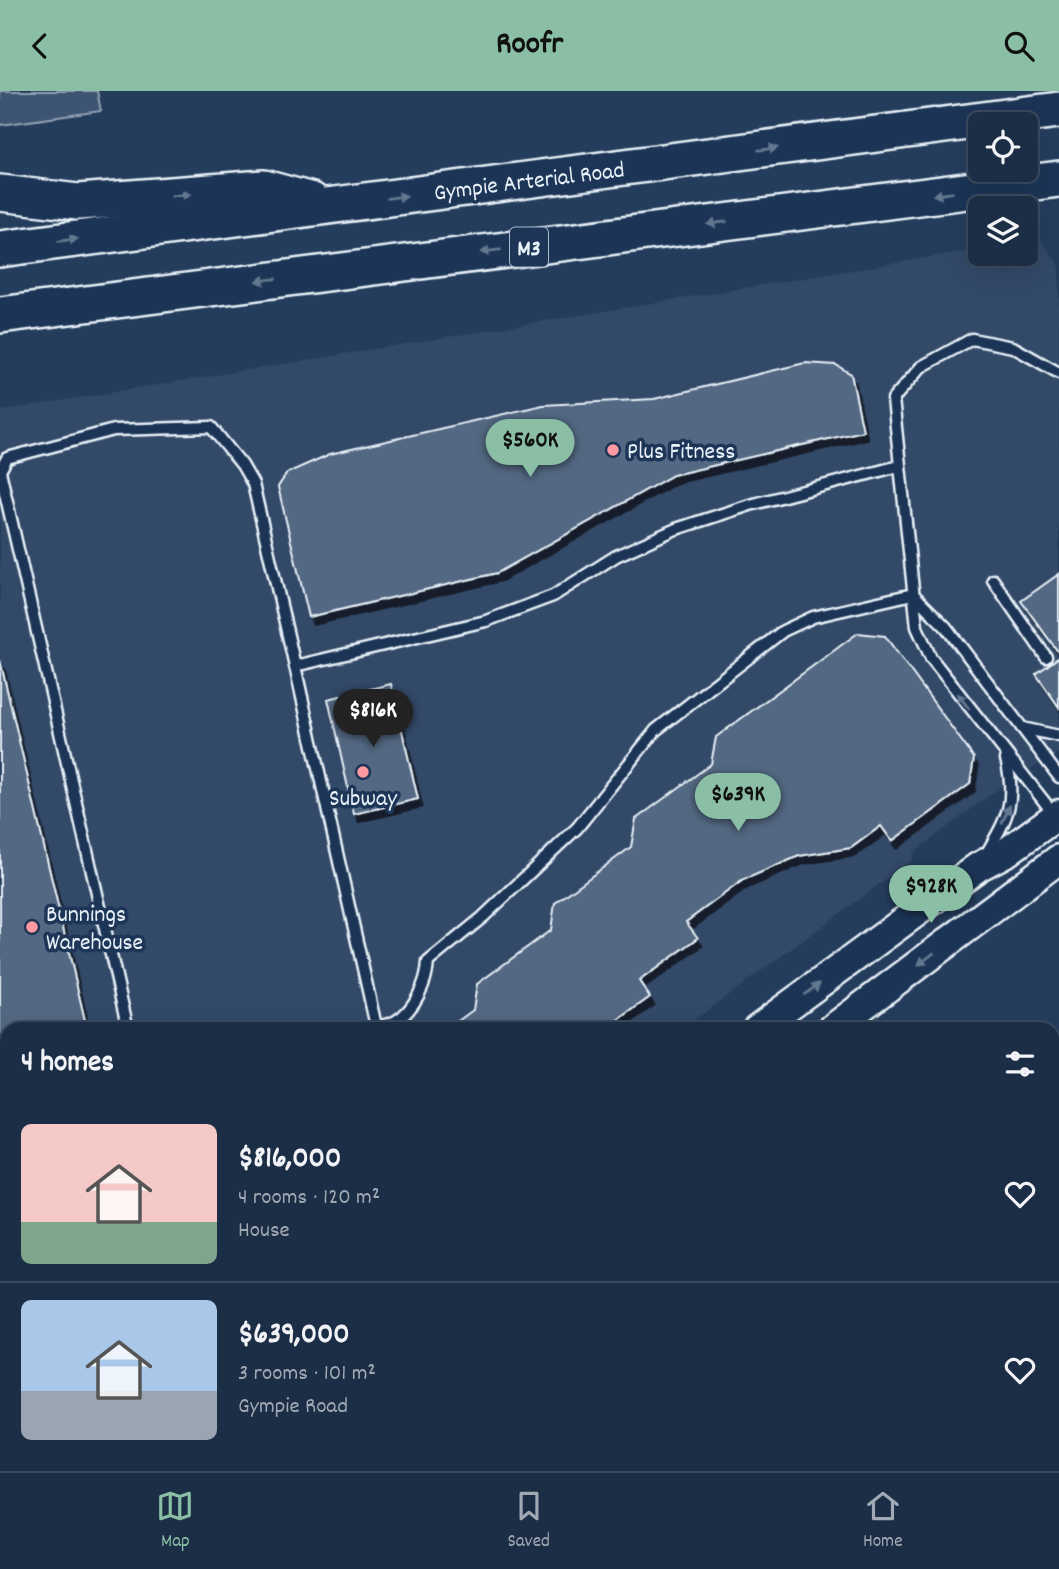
<!DOCTYPE html>
<meta charset="utf-8">
<style>
:root{--surface:#1c2e46;--page:#293a51;--text:#f1f3f6;--muted:#a0a8b3;--line:#3a4a5f;--accent:#8abfa5}
body{margin:0;font-family:Dekko,sans-serif;background:var(--page);color:var(--text);height:100vh;display:flex;flex-direction:column;font-size:26px;white-space:nowrap}
*{box-sizing:border-box;margin:0}
p{font-size:23px;color:var(--muted)}
.icon{flex:none;width:38px;height:38px;fill:none;stroke:currentColor;stroke-width:2;stroke-linecap:round;stroke-linejoin:round}
.map{position:relative;flex:1;overflow:hidden}
.drawer{position:absolute;left:0px;top:931px;width:1060px;height:450px;display:flex;flex-direction:column;background:var(--surface);border-radius:21px 21px 0 0;box-shadow:0 7px 28px #0002,0 0 0 2px var(--line)}
.drawer>*{flex:none}
.fabs{position:absolute;left:968px;top:21px;display:grid;gap:14px}
.fabs a{display:grid;place-items:center;width:70px;height:70px;border-radius:10px;background:var(--surface);box-shadow:0 7px 28px #0002,0 0 0 2px var(--line);font-size:35px}
.price{position:absolute;translate:-50% -60px;padding:0 16px;border-radius:24px;background:var(--accent);color:#111;font-size:23px;line-height:46px;filter:drop-shadow(0 2px 4px #0008)}
.price::after{content:'';position:absolute;left:50%;top:42px;width:21px;height:16px;margin-left:-10px;background:inherit;clip-path:polygon(0 0,100% 0,50% 100%)}
.price.current{background:#222;color:#fff}
ul{padding:0;list-style:none}
li{display:flex;align-items:center;gap:21px;height:175px;padding:0 21px}
li+li{border-top:2px solid var(--line)}
li span{display:grid;place-items:center;flex:none;width:196px;height:140px;border-radius:10px;color:#555}
li>.icon{margin-inline-start:auto}
span .icon{width:84px;height:84px;fill:#fffc;stroke-width:1}
li b{font-size:30px}
h2{display:flex;justify-content:space-between;align-items:center;height:84px;padding:0 21px;font-size:30px}
header{display:flex;justify-content:space-between;align-items:center;height:91px;padding:0 21px;background:var(--accent);color:#111;font-size:32px;font-weight:700}
.menu{display:flex;justify-content:space-around;align-items:center;height:98px;border-top:2px solid var(--line);background:var(--surface);font-size:19px;color:var(--muted)}
.menu a{display:grid;justify-items:center;gap:4px}
.menu .current{color:var(--accent)}
.map>svg:first-child{display:block}
.built{fill:#334a68}
.green{fill:#3e5472;stroke:#93a2b5;stroke-width:2}
.building{fill:#536782;stroke:#e8f1f8;stroke-width:2;filter:url(#shadow)}
.lines{fill:none;stroke-linecap:round;stroke-linejoin:round}
.service-casing{stroke:#e8f1f8;stroke-width:15}
.minor-casing{stroke:#e8f1f8;stroke-width:24}
.secondary-casing{stroke:#e8f1f8;stroke-width:33}
.motorway-casing{stroke:#e8f1f8;stroke-width:40}
.service{stroke:#1d3557;stroke-width:10}
.minor{stroke:#1d3557;stroke-width:19}
.secondary{stroke:#1d3557;stroke-width:28}
.motorway{stroke:#1d3557;stroke-width:35}
.oneway{fill:#64778f}
.poi-dot{fill:#ff9aa2;stroke:#1d3557;stroke-width:2.5}
.labels{text-anchor:middle;stroke-width:7;stroke-linejoin:round;paint-order:stroke}
.shield{fill:#1d3557;stroke:#abb9c8;stroke-width:2}
.shield-label{font-size:23px;font-weight:bold;fill:#e8f1f8}
.street-label{font-size:24px;fill:#e8f1f8;stroke:#1d3557}
.poi-label{font-size:24px;fill:#e8f1f8;stroke:#1d3557;text-anchor:start}
</style>
<header><svg class="icon" aria-label="back" viewBox="0 0 24 24"><path d="M15 5l-7 7 7 7"/></svg>Roofr<svg class="icon" aria-label="search" viewBox="0 0 24 24"><circle cx="10" cy="10" r="6"/><path d="M15 15l6 6"/></svg></header>
<div class="map">
<svg width="1059" height="1380" viewBox="0 0 1059 1380">
<defs>
<filter id="shadow"><feDropShadow dx="4.5" dy="8" stdDeviation="0" flood-color="#0009"/></filter>
</defs>
<rect width="100%" height="100%" fill="#253d5d"/>
<filter id="ink" filterUnits="userSpaceOnUse"><feTurbulence type="fractalNoise" baseFrequency=".0143" numOctaves="2"/><feDisplacementMap in="SourceGraphic" scale="14" xChannelSelector="R" yChannelSelector="G"/><feConvolveMatrix kernelMatrix="1 2 1 2 8 2 1 2 1" color-interpolation-filters="sRGB"/></filter>
<g filter="url(#ink)">
<!-- built -->
<polygon class="built" points="1040,148 1059,173 1059,662 1006,692 913,762 911,770 682,938 7,938 7,1321 0,1322 0,320 980,158 980,163 1026,163 1026,150"/>
<!-- green -->
<g class="green">
<polygon points="0,0 97,0 101,20 0,34"/>
<polygon points="375,1374 488,1374 490,1380 365,1380 373,1378"/>
</g>
<!-- building -->
<g class="building">
<polygon points="805,272 836,274 851,283 863,340 673,384 497,482 309,526 278,396 287,382 330,363 543,314 654,308"/>
<polygon points="1059,483 1059,562 1021,510"/>
<polygon points="858,542 885,545 974,667 970,693 892,750 881,735 851,757 799,765 743,789 686,831 698,847 639,890 650,906 606,938 447,938 473,919 477,893 551,839 555,812 631,756 636,728 711,673 716,646"/>
<polygon points="1059,566 1059,616 1036,583"/>
<polygon points="0,569 87,938 7,938 7,1037 0,1038"/>
<polygon points="391,593 418,708 354,723 328,608"/>
<polygon points="7,1136 7,1321 0,1322 0,1138"/>
</g>
<g class="lines">
<defs>
<g id="service">
<polyline points="993,489 1046,566"/>
<polyline points="913,503 946,536 1059,686"/>
<polyline points="295,575 376,935"/>
<polyline points="1022,637 1059,645"/>
<polyline points="1054,723 931,567 917,536 893,308 921,276 972,248 1013,256 1059,282"/>
<path d="M985,765C1007,727 1017,712 1006,668"/>
<polyline points="128,938 0,380 7,367 114,339 211,336 242,374 253,393 295,575 486,530 553,505 616,465 676,438 750,414 899,375"/>
<path d="M375,938C380,934 389,934 396,930C414,919 427,892 428,871L483,826L577,737L656,639L783,540L813,526L913,503"/>
<polyline points="0,1103 7,1102"/>
</g>
<g id="minor">
<polyline points="1054,985 1059,981"/>
<polyline points="1054,1132 1059,1141"/>
</g>
<g id="secondary">
<polyline points="757,938 978,776 1008,760 1059,723"/>
<polyline points="832,938 1059,768"/>
<polyline points="0,1377 13,1374"/>
<polyline points="186,1380 206,1374"/>
</g>
<g id="motorway">
<polyline points="0,102 78,111 264,97 312,110"/>
<polyline points="0,158 1059,19"/>
<polyline points="0,224 1059,88"/>
</g>
</defs>
<!-- service casing -->
<use href="#service" class="service-casing"/>
<!-- minor casing -->
<use href="#minor" class="minor-casing"/>
<!-- secondary casing -->
<use href="#secondary" class="secondary-casing"/>
<!-- motorway casing -->
<use href="#motorway" class="motorway-casing"/>
<!-- service -->
<use href="#service" class="service"/>
<!-- minor -->
<use href="#minor" class="minor"/>
<!-- secondary -->
<use href="#secondary" class="secondary"/>
<!-- motorway -->
<use href="#motorway" class="motorway"/>
</g>
<!-- one-way arrows -->
<defs><path id="oneway-solid" d="M-6-.8H1V-3.2L6.5 0L1 3.2V.8H-6Z" transform="scale(1.75)"/></defs>
<g class="oneway">
<use href="#oneway-solid" transform="translate(768 58) rotate(-7)"/>
<use href="#oneway-solid" transform="translate(943 103) rotate(173)"/>
<use href="#oneway-solid" transform="translate(181 104) rotate(-5)"/>
<use href="#oneway-solid" transform="translate(397 106) rotate(-7)"/>
<use href="#oneway-solid" transform="translate(717 132) rotate(173)"/>
<use href="#oneway-solid" transform="translate(68 149) rotate(-8)"/>
<use href="#oneway-solid" transform="translate(491 160) rotate(173)"/>
<use href="#oneway-solid" transform="translate(266 189) rotate(173)"/>
<use href="#oneway-solid" transform="translate(963 610) rotate(-128)"/>
<use href="#oneway-solid" transform="translate(1006 723) rotate(-65)"/>
<use href="#oneway-solid" transform="translate(926 868) rotate(143)"/>
<use href="#oneway-solid" transform="translate(812 898) rotate(-36)"/>
</g>
</g>
<!-- markers -->
<g class="poi-dot">
<circle cx="613" cy="359" r="7"/>
<circle cx="363" cy="681" r="7"/>
<circle cx="32" cy="836" r="7"/>
</g>
<g class="labels">
<!-- shield labels -->
<rect class="shield" x="510" y="136.5" width="38" height="39" rx="5"/>
<g class="shield-label">
<text x="529" y="164">M3</text>
</g>
<!-- street labels -->
<g class="street-label">
<text transform="translate(529 89) rotate(-7)" y="8">Gympie Arterial Road</text>
</g>
<!-- poi labels -->
<g class="poi-label">
<text x="627" y="367">Plus Fitness</text>
<text x="363" y="714" text-anchor="middle">Subway</text>
<text x="46" y="830">Bunnings<tspan x="46" dy="28">Warehouse</tspan></text>
</g>
</g>
</svg>
<div class="fabs">
<a><svg class="icon" aria-label="locate" viewBox="0 0 24 24"><circle cx="12" cy="12" r="6"/><path d="M12 2v4M12 18v4M2 12h4M18 12h4"/></svg></a>
<a><svg class="icon" aria-label="layers" viewBox="0 0 24 24"><path d="M12 4l9 5-9 5-9-5zM3 14l9 5 9-5"/></svg></a>
</div>
<b class="price" style="left:530px;top:388px">$560K</b>
<b class="price current" style="left:373px;top:658px">$816K</b>
<b class="price" style="left:738px;top:742px">$639K</b>
<b class="price" style="left:931px;top:834px">$928K</b>
<section class="drawer">
<h2>4 homes<svg class="icon" aria-label="filters" viewBox="0 0 24 24"><path d="M4 7h16M4 17h16"/><circle cx="9" cy="7" r="2"/><circle cx="15" cy="17" r="2"/></svg></h2>
<ul>
<li><span style="background:linear-gradient(#f6c9c9 70%,#7fa58c 0)"><svg class="icon" aria-label="home" viewBox="0 0 24 24"><path d="M3 11l9-7 9 7M6 9v11h12V9"/></svg></span><div><b>$816,000</b><p>4 rooms · 120 m²</p><p>House</p></div><svg class="icon" aria-label="heart" viewBox="0 0 24 24"><path d="M12 20l-8-8c-3-5 5-10 8-4 3-6 11-1 8 4z"/></svg></li>
<li><span style="background:linear-gradient(#a9c7e8 65%,#9aa5b1 0)"><svg class="icon" aria-label="home" viewBox="0 0 24 24"><path d="M3 11l9-7 9 7M6 9v11h12V9"/></svg></span><div><b>$639,000</b><p>3 rooms · 101 m²</p><p>Gympie Road</p></div><svg class="icon" aria-label="heart" viewBox="0 0 24 24"><path d="M12 20l-8-8c-3-5 5-10 8-4 3-6 11-1 8 4z"/></svg></li>
</ul>
</section>
</div>
<nav class="menu">
<a class="current"><svg class="icon" aria-label="map" viewBox="0 0 24 24"><path d="M3 6l6-2 6 2 6-2v14l-6 2-6-2-6 2zM9 4v14M15 6v14"/></svg>Map</a>
<a><svg class="icon" aria-label="saved" viewBox="0 0 24 24"><path d="M7 4h10v16l-5-4-5 4z"/></svg>Saved</a>
<a><svg class="icon" aria-label="home" viewBox="0 0 24 24"><path d="M3 11l9-7 9 7M6 9v11h12V9"/></svg>Home</a>
</nav>
